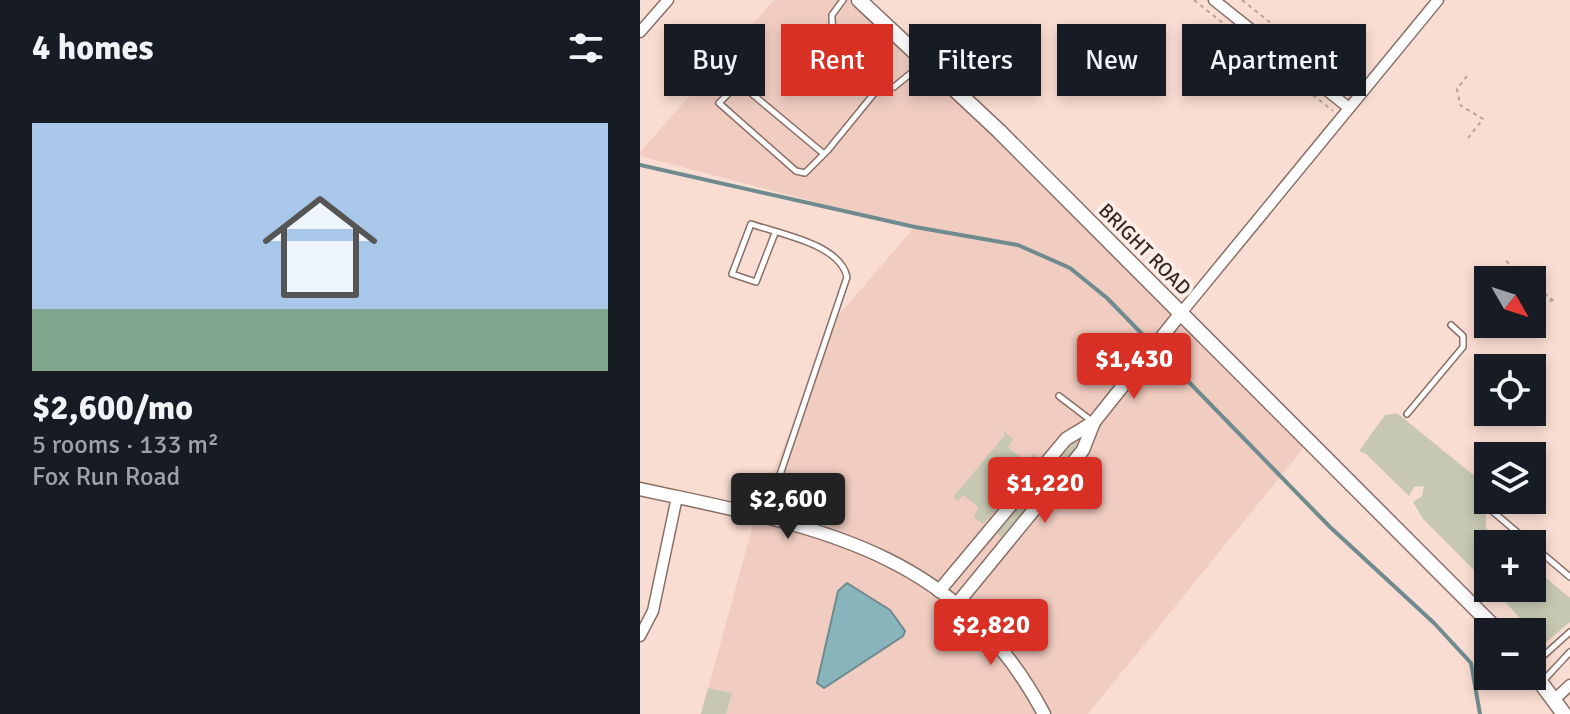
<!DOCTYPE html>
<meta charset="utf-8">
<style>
:root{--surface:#171b24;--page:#242831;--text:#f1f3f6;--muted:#9ea1a6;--accent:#d93025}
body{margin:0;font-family:Signika,sans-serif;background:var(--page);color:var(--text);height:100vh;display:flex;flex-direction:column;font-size:30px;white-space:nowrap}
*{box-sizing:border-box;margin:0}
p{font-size:26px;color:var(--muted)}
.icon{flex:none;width:44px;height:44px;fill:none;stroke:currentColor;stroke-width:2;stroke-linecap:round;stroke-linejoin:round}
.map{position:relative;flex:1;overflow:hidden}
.panel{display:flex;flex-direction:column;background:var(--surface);width:640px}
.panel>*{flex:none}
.guide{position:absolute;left:24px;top:24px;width:760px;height:72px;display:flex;gap:16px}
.needle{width:52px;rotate:129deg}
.tools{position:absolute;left:834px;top:266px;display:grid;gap:16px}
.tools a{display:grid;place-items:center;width:72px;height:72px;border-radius:0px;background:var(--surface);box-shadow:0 4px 12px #0003;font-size:40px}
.price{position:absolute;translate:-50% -68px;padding:0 18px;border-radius:8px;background:var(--accent);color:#fff;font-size:26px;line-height:52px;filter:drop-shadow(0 2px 4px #0008)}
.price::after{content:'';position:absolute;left:50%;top:48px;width:24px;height:18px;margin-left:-12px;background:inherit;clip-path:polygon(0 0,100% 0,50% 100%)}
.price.current{background:#222;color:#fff}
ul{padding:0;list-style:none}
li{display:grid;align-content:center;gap:16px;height:424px;padding:0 32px}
li span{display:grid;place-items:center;height:248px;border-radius:0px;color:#555}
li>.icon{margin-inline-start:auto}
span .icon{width:144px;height:144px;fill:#fffc;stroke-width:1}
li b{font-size:34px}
h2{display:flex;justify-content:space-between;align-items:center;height:96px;padding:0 32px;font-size:34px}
.chip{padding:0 28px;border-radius:0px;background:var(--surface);box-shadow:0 4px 12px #0003;font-size:28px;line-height:72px}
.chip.current{background:var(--accent);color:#fff}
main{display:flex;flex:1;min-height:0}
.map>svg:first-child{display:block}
.built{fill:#f1cdc1}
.green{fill:#c6c8b2}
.water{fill:#88b4bc;stroke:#6f8b8f;stroke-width:2}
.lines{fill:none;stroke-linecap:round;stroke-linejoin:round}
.stream{stroke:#6f8b8f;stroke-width:4}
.service-casing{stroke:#896f66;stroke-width:8}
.minor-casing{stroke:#896f66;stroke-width:13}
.tertiary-casing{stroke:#896f66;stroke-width:15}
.secondary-casing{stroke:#896f66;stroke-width:17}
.path{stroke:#b9a299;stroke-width:2;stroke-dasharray:4 4;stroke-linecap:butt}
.service{stroke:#fff;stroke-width:5}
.minor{stroke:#fff;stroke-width:10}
.tertiary{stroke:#fff;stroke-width:12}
.secondary{stroke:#fff;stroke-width:14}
.labels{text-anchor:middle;stroke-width:8;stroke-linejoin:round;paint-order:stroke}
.street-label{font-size:20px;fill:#352a26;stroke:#ffede7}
</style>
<main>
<section class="panel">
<h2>4 homes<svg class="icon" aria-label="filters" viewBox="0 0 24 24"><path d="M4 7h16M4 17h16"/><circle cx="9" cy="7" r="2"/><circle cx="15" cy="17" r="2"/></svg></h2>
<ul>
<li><span style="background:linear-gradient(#a9c7e8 75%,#7fa58c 0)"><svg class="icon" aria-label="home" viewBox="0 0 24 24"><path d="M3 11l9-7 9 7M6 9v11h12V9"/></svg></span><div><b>$2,600/mo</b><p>5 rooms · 133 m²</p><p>Fox Run Road</p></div></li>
</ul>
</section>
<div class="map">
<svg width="930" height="714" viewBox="0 0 930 714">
<rect width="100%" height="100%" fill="#faddd2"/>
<!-- built -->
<polygon class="built" points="134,0 219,0 669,441 448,714 61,714 116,514 195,319 274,228 0,156 0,152"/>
<!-- green -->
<g class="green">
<polygon points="757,413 837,478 841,487 839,506 846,515 846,528 865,544 848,544 848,584 783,519 773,502 782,496 784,486 774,487 769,496 726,454 719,451 745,415"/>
<polygon points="363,430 373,439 368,447 387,463 393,454 397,457 344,524 334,518 338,507 323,495 318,501 313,497 365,435"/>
<polygon points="436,440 439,447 363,540 357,533"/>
<polygon points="892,566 930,598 930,622 904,644 852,588 892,588"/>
<polygon points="68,688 92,693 86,714 61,714"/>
</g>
<!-- water -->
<polygon class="water" points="207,583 250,610 265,631 263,636 184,688 177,683 198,591"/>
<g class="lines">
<!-- stream -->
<polyline class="stream" points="0,165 275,227 378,245 430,268 467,298 690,527 794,623 831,663 840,714"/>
<defs>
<g id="service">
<path d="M203,0L192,15C191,49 220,84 254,87L282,64"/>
<polyline points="184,154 99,83 79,103 156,171 165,173 188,150 241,85"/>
<polyline points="419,396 453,422"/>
<polyline points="767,414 823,347 823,336 811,325"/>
<polyline points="845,505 891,544"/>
<path d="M126,516L207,277C200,244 140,234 111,224L92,274L116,282L135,233"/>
<polyline points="892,545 930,577"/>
<polyline points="892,666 930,632"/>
<polyline points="902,682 930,652"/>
</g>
<g id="minor">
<polyline points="574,0 709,108"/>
<polyline points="0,32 28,0"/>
<polyline points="541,313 798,0"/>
<polyline points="0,636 13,611 37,497"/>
<polyline points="914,700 930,685"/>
</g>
<g id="tertiary">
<path d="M0,489C169,526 314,545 404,714"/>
<polyline points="299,591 426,439 454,422"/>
<polyline points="316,605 443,450 454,422 541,313"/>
</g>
<g id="secondary">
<polyline points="219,0 359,131 859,632"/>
<polyline points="892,671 924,714"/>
</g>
</defs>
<!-- service casing -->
<use href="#service" class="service-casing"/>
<!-- minor casing -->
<use href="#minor" class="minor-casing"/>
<!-- tertiary casing -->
<use href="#tertiary" class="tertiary-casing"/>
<!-- secondary casing -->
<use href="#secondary" class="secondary-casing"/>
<!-- path -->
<g class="path">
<polyline points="554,0 693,111"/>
<polyline points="602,0 702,80 710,91"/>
<polyline points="827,76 817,89 820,105 843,119 828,138"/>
<polyline points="866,261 889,280"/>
<polyline points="892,283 915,302"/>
<polyline points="846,285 848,287"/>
<polyline points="892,317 903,304 912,300"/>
</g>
<!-- service -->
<use href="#service" class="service"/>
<!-- minor -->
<use href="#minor" class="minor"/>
<!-- tertiary -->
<use href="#tertiary" class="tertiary"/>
<!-- secondary -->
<use href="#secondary" class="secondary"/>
</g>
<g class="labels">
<!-- street labels -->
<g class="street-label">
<text transform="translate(505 249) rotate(45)" y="7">BRIGHT ROAD</text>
</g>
</g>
</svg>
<div class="tools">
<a><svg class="needle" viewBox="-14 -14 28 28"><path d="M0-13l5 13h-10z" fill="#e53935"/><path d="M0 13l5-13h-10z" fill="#9ea1a6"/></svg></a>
<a><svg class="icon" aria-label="locate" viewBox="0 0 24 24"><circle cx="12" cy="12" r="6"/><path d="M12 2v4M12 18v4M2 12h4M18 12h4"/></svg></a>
<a><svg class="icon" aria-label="layers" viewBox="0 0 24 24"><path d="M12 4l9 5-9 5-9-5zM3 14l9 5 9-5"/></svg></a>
<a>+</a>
<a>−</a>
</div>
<b class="price" style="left:494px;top:401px">$1,430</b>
<b class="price" style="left:405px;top:525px">$1,220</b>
<b class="price current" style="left:148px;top:541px">$2,600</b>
<b class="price" style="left:351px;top:667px">$2,820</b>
<div class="guide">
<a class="chip">Buy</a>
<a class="chip current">Rent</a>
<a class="chip">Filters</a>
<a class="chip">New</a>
<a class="chip">Apartment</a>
</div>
</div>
</main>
